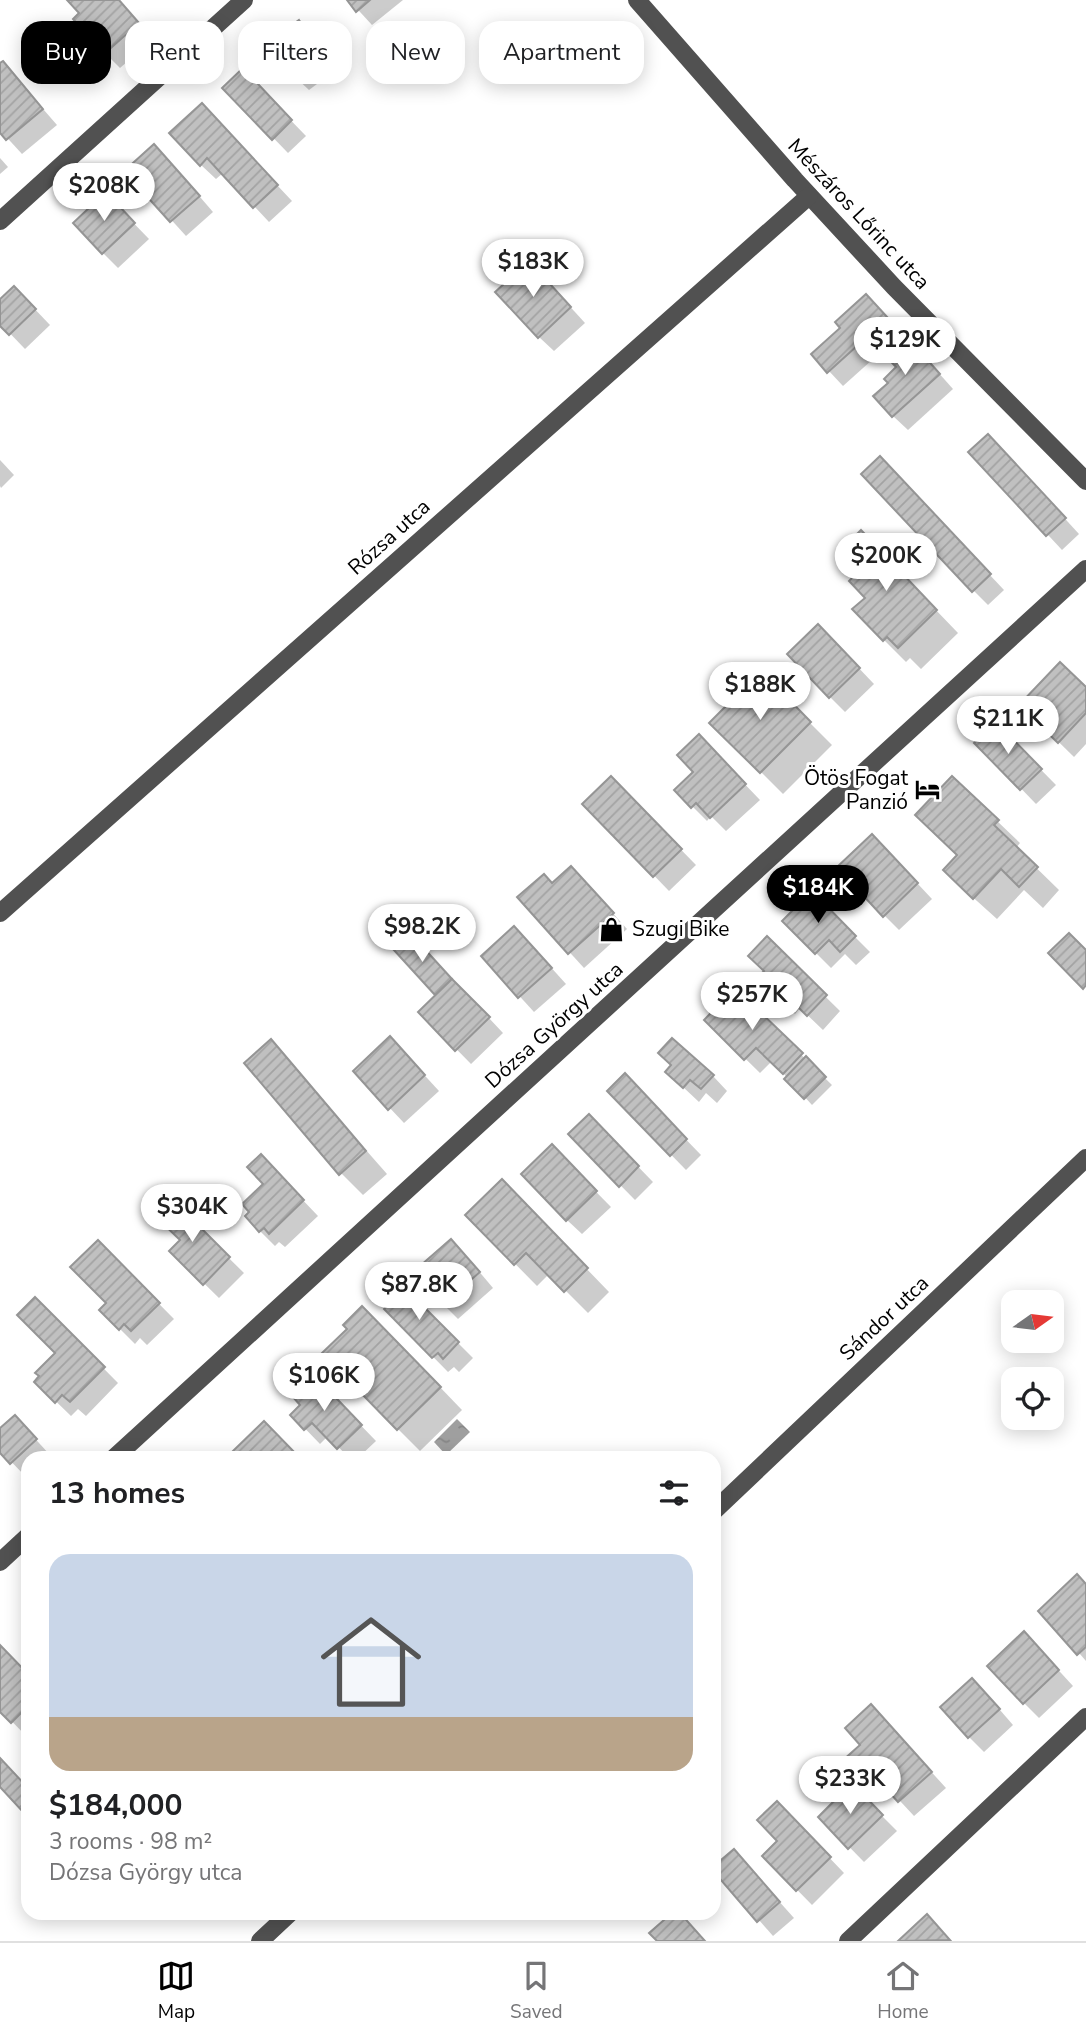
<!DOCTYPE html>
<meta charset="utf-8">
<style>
:root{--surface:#fff;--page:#f2f2f2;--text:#202124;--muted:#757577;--line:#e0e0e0;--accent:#000}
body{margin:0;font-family:"Nunito Sans",sans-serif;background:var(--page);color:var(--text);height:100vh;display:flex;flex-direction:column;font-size:26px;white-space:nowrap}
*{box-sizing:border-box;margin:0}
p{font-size:23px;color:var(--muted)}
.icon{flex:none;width:38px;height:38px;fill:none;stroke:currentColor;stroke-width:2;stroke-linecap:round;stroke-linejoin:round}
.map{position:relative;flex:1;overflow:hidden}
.details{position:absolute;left:21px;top:1451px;width:700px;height:469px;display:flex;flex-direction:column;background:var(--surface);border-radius:21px;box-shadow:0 4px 18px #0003}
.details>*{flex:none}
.hud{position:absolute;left:21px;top:21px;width:700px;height:63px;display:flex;gap:14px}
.needle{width:46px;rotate:76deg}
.fabs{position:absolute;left:1001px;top:1290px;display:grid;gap:14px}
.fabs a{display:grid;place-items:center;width:63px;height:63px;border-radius:14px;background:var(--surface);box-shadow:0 4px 18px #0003;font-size:35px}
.price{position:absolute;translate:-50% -60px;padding:0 16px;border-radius:24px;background:#fff;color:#222;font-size:23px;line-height:46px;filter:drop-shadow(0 2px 4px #0008)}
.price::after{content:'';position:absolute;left:50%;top:42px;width:21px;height:16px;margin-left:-10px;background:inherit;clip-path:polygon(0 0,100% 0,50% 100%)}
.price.on{background:var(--accent);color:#fff}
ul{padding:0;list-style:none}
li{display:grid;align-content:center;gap:14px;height:371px;padding:0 28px}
li span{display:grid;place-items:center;height:217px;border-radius:21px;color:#555}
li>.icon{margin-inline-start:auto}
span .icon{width:126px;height:126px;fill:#fffc;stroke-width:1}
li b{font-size:30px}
h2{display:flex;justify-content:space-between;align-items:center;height:84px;padding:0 28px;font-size:30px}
.chip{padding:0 24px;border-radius:21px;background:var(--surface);box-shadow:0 4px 18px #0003;font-size:24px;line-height:63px}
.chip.on{background:var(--accent);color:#fff}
.tabs{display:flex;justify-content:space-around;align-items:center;height:98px;border-top:2px solid var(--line);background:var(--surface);font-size:19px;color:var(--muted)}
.tabs a{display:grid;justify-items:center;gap:4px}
.tabs .on{color:var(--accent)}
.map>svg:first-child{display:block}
.water{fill:url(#water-ripples)}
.shadow{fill:#0003}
.building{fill:url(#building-hatch);stroke:#959595;stroke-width:2}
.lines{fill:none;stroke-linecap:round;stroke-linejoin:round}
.minor{stroke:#515151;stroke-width:18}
.labels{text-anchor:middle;stroke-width:6;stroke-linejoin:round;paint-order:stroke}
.street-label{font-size:21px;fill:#000;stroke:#fff}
.poi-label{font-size:21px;fill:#000;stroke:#fff;text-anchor:end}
</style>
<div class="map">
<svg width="1086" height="1941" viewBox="0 0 1086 1941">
<defs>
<pattern id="water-ripples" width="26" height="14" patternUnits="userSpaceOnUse" patternTransform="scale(1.75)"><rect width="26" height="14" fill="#9f9f9f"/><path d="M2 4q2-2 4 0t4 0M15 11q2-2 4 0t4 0" fill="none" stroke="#878787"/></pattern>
<pattern id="building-hatch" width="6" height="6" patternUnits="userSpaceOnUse" patternTransform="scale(1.75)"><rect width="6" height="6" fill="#c0c0c0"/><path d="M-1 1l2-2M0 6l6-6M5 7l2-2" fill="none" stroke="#a3a3a3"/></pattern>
</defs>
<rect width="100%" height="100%" fill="#fff"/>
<!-- water -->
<polygon class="water" points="457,1419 470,1432 446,1455 434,1442"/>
<!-- shadow -->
<g class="shadow">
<polygon points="70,0 119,0 153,39 120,68 105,53"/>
<polygon points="349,0 403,0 372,25"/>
<polygon points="299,22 337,69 309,90 294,76"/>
<polygon points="3,63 57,125 22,154 0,130 0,66"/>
<polygon points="243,71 306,136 288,153 225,88"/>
<polygon points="216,120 292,201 269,222 223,173 216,179 201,165"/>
<polygon points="0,158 8,167 0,174"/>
<polygon points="169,161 213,212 186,236 127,171"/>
<polygon points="120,209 149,239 118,268 103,253"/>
<polygon points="544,278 585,323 554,351 539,337"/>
<polygon points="0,302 29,303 50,325 25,349 0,323"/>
<polygon points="880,312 901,334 843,386 813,354 842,328"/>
<polygon points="921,353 953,389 908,430 893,416"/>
<polygon points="1003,451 1079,534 1062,550 971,452"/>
<polygon points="0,460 14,475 1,488 0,486"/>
<polygon points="894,473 1004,590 988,605 973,590"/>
<polygon points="883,555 958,633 921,669 910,658 906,662 884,640 867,598"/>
<polygon points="833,641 874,684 845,712 830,697"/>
<polygon points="761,674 832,745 783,794 712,723"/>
<polygon points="1086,690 1086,744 1074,757 1021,705"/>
<polygon points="996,724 1056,785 1036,804 977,743"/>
<polygon points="714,752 760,800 726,831 711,816 707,821 676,790"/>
<polygon points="611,778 696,865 669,891 585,804"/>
<polygon points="952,778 1020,843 1016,848 1059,890 1043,908 1024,890 997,919 967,892 959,856"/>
<polygon points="887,851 932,899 899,930 884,915"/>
<polygon points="586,883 627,929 584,968 520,898 553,885"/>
<polygon points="812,894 870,952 856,965 845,954 831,968 784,921"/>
<polygon points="767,939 840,1011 823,1030 800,1008 795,1014 759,979 766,971"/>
<polygon points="529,943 566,984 534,1012 483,956"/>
<polygon points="395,949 425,950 503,1033 471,1064 420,1012 437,995"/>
<polygon points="735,990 832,1085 812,1105 772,1061 760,1073 706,1020"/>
<polygon points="271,1042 387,1174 363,1195 341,1173"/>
<polygon points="405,1054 439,1091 404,1123 355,1071"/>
<polygon points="667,1072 713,1076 727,1091 717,1103 706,1093 699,1102"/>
<polygon points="609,1091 639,1091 701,1155 686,1170"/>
<polygon points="589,1116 653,1182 635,1200 570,1134"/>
<polygon points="552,1147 611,1207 582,1234 567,1220"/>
<polygon points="275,1171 318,1216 285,1247 279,1242 275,1246 260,1231"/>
<polygon points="172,1202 244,1273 219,1298 171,1251 182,1240"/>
<polygon points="524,1204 609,1292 588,1313 549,1274 537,1286 467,1215"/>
<polygon points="98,1242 174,1319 147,1345 140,1338 135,1344 101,1310 109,1303"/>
<polygon points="466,1256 493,1288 458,1319 443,1304"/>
<polygon points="397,1282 473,1358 459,1372 454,1367 448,1372 386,1309 392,1303"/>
<polygon points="35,1299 118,1383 86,1416 78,1409 71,1416 36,1382 58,1353"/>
<polygon points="385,1330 462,1410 420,1451 398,1429"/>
<polygon points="315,1378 376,1441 358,1458 349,1458 328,1436 320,1444 292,1415 303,1405"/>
<polygon points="0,1431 29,1432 50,1455 28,1458 26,1477 0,1450"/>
<polygon points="1086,1585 1086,1661 1079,1653"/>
<polygon points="1039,1649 1073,1686 1039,1718 1024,1703"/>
<polygon points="28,1676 28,1736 27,1737 0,1709"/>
<polygon points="987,1695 1013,1725 984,1752 969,1737"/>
<polygon points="886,1722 946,1788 914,1816 888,1788 879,1796 865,1781"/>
<polygon points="852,1786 897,1831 864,1862 820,1817"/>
<polygon points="777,1803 844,1873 812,1905 764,1856 779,1841"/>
<polygon points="734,1851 794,1918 773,1936 714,1869"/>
<polygon points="927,1917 950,1941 901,1941"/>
</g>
<!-- building -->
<g class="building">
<polygon points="67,0 119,0 139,23 104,54 73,19 79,13"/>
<polygon points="347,0 370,0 356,12"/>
<polygon points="299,20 324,54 293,77 268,43"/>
<polygon points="3,61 43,109 6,140 0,133 0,63"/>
<polygon points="243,68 292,120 272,140 222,88"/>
<polygon points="202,103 278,185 253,208 207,158 200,166 169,133"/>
<polygon points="154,144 200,196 170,222 124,171"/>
<polygon points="106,192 135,223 102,254 73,223"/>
<polygon points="529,261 571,307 538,338 495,292"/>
<polygon points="14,286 36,309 9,335 0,326 0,299"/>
<polygon points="866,294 888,318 827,373 811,354 840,328 835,322"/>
<polygon points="906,336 940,374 892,417 873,396 888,383 884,379 896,367 885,355"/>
<polygon points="988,434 1066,518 1046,536 968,452"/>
<polygon points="880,456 991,574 972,592 861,474"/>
<polygon points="861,530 937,610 898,648 887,637 883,641 852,609 865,598 849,581 860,570 841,550"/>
<polygon points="818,624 860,668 829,698 787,654"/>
<polygon points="1060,662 1086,687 1086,713 1058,743 1019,705"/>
<polygon points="761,671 811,722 760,773 709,723"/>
<polygon points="996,722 1042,769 1020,790 974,743"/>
<polygon points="699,734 746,784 710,818 696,803 691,808 674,790 693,772 677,755"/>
<polygon points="611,776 682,849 653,877 582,804"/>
<polygon points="952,776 999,820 994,825 1038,867 1019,887 1001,869 973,899 943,870 957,855 915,815"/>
<polygon points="872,834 918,883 883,917 837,867"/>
<polygon points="571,866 614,913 568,954 517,897 544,874 552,883"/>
<polygon points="812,891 856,936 840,952 829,940 815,954 782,921"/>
<polygon points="514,926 552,968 518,998 481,956"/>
<polygon points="410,933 452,979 435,995 393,949"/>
<polygon points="1069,933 1086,950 1086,985 1083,989 1048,953"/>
<polygon points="767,936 827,995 807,1016 785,994 779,1000 756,979 764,971 748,956"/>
<polygon points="452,979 490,1017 455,1051 418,1012"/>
<polygon points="735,988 803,1053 783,1074 756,1048 744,1060 704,1020"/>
<polygon points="390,1036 425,1075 388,1110 353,1071"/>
<polygon points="672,1038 714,1075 701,1089 690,1080 683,1088 665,1072 671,1065 658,1053"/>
<polygon points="271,1039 366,1151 339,1175 244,1063"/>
<polygon points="806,1056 826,1077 804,1099 784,1079"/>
<polygon points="625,1073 687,1139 670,1156 607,1091"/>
<polygon points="589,1114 639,1166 619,1187 568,1134"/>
<polygon points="552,1144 597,1191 566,1221 521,1174"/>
<polygon points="261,1154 304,1200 269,1234 264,1228 259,1232 245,1216 249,1212 242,1204 263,1184 247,1167"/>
<polygon points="502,1179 588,1268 564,1292 526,1253 514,1265 465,1215"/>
<polygon points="172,1199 230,1257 203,1285 169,1251 180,1240 155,1216"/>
<polygon points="451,1239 480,1272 442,1305 413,1272"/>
<polygon points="98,1240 160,1303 131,1331 124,1324 119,1330 99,1310 106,1303 70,1267"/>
<polygon points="397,1280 459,1342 443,1359 438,1353 432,1358 384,1309 390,1303 382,1295"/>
<polygon points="35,1297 105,1367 70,1402 62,1395 55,1403 34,1382 39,1376 35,1373 55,1353 17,1315"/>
<polygon points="362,1306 441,1387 397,1430 322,1353 347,1329 343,1325"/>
<polygon points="315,1376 362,1425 337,1449 312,1423 304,1430 290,1415 300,1405 293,1397"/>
<polygon points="15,1415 37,1439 10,1464 0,1453 0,1428"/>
<polygon points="264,1421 300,1458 240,1458 233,1451"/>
<polygon points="1077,1574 1086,1584 1086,1647 1077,1655 1038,1611"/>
<polygon points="1024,1631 1059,1670 1023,1704 987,1666"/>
<polygon points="0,1645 28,1674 28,1706 11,1723 0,1712"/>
<polygon points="972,1678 1000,1709 968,1738 940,1707"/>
<polygon points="871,1704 932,1772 898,1802 873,1774 863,1783 843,1760 860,1745 845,1728"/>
<polygon points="0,1758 28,1788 28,1808 23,1812 0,1787"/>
<polygon points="852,1783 883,1815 848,1849 818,1817"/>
<polygon points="777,1801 831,1857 796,1891 762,1856 777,1841 757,1820"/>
<polygon points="734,1849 780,1902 757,1922 714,1872 714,1866"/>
<polygon points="672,1913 680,1913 705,1941 657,1941 649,1933"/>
<polygon points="927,1914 950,1940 898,1941"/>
</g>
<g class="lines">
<!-- minor -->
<g class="minor">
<polyline points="637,0 795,180 894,287 1086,481"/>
<polyline points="0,221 244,0"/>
<polyline points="0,913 809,196"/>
<polyline points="114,1458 1086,569"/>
<polyline points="714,1511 1086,1158"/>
<polyline points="0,1562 28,1536"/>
<polyline points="260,1941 290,1913"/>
<polyline points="848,1941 1086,1717"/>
</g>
</g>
<!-- icons -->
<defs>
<symbol id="hotel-bare" viewBox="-9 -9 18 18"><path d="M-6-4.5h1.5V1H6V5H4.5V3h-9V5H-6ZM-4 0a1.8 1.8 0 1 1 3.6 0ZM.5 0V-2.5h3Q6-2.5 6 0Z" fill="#000" stroke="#fff" stroke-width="2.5" paint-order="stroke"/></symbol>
<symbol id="shop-bare" viewBox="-9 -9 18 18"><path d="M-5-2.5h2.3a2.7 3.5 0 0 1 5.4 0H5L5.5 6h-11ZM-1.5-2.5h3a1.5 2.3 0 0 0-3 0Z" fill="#000" stroke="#fff" stroke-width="2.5" paint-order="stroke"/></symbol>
</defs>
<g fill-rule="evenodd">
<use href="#hotel-bare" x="910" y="772" width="35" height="35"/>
<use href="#shop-bare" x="594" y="912" width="35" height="35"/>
</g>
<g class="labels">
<!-- street labels -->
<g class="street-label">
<text transform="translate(859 214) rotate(47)" y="7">Mészáros Lőrinc utca</text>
<text transform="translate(389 537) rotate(-42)" y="7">Rózsa utca</text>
<text transform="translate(554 1025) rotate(-42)" y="7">Dózsa György utca</text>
<text transform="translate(884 1318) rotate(-43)" y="7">Sándor utca</text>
</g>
<!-- poi labels -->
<g class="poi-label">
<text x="908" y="785">Ötös Fogat<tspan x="908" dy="24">Panzió</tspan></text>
<text x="632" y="936" text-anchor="start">Szugi Bike</text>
</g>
</g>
</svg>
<div class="fabs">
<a><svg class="needle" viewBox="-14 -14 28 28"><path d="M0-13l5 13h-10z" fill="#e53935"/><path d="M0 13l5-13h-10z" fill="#757577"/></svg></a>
<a><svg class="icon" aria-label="locate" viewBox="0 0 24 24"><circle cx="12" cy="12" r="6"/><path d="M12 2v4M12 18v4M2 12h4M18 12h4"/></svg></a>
</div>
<b class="price" style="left:104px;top:223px">$208K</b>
<b class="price" style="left:533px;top:299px">$183K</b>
<b class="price" style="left:905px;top:377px">$129K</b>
<b class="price" style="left:886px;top:593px">$200K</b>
<b class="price" style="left:760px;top:722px">$188K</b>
<b class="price" style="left:1008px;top:756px">$211K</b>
<b class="price on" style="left:818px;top:925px">$184K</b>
<b class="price" style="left:422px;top:964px">$98.2K</b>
<b class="price" style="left:752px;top:1032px">$257K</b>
<b class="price" style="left:192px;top:1244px">$304K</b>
<b class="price" style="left:419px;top:1322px">$87.8K</b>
<b class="price" style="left:324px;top:1413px">$106K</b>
<b class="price" style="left:850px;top:1816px">$233K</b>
<div class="hud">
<a class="chip on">Buy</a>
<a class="chip">Rent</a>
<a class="chip">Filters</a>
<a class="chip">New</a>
<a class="chip">Apartment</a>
</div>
<section class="details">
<h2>13 homes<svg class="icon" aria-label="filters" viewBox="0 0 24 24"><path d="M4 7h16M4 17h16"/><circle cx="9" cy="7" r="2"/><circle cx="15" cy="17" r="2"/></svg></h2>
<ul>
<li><span style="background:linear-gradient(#c9d6e8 75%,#b9a48a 0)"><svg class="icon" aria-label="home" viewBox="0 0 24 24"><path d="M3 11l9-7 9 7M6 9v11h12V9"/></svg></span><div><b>$184,000</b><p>3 rooms · 98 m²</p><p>Dózsa György utca</p></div></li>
</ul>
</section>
</div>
<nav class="tabs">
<a class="on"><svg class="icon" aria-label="map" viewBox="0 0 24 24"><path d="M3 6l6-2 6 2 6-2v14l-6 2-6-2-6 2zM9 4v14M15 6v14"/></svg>Map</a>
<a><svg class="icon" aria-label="saved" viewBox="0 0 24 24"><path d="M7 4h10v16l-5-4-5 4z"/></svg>Saved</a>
<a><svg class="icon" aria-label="home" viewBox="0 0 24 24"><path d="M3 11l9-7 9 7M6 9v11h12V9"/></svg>Home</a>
</nav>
